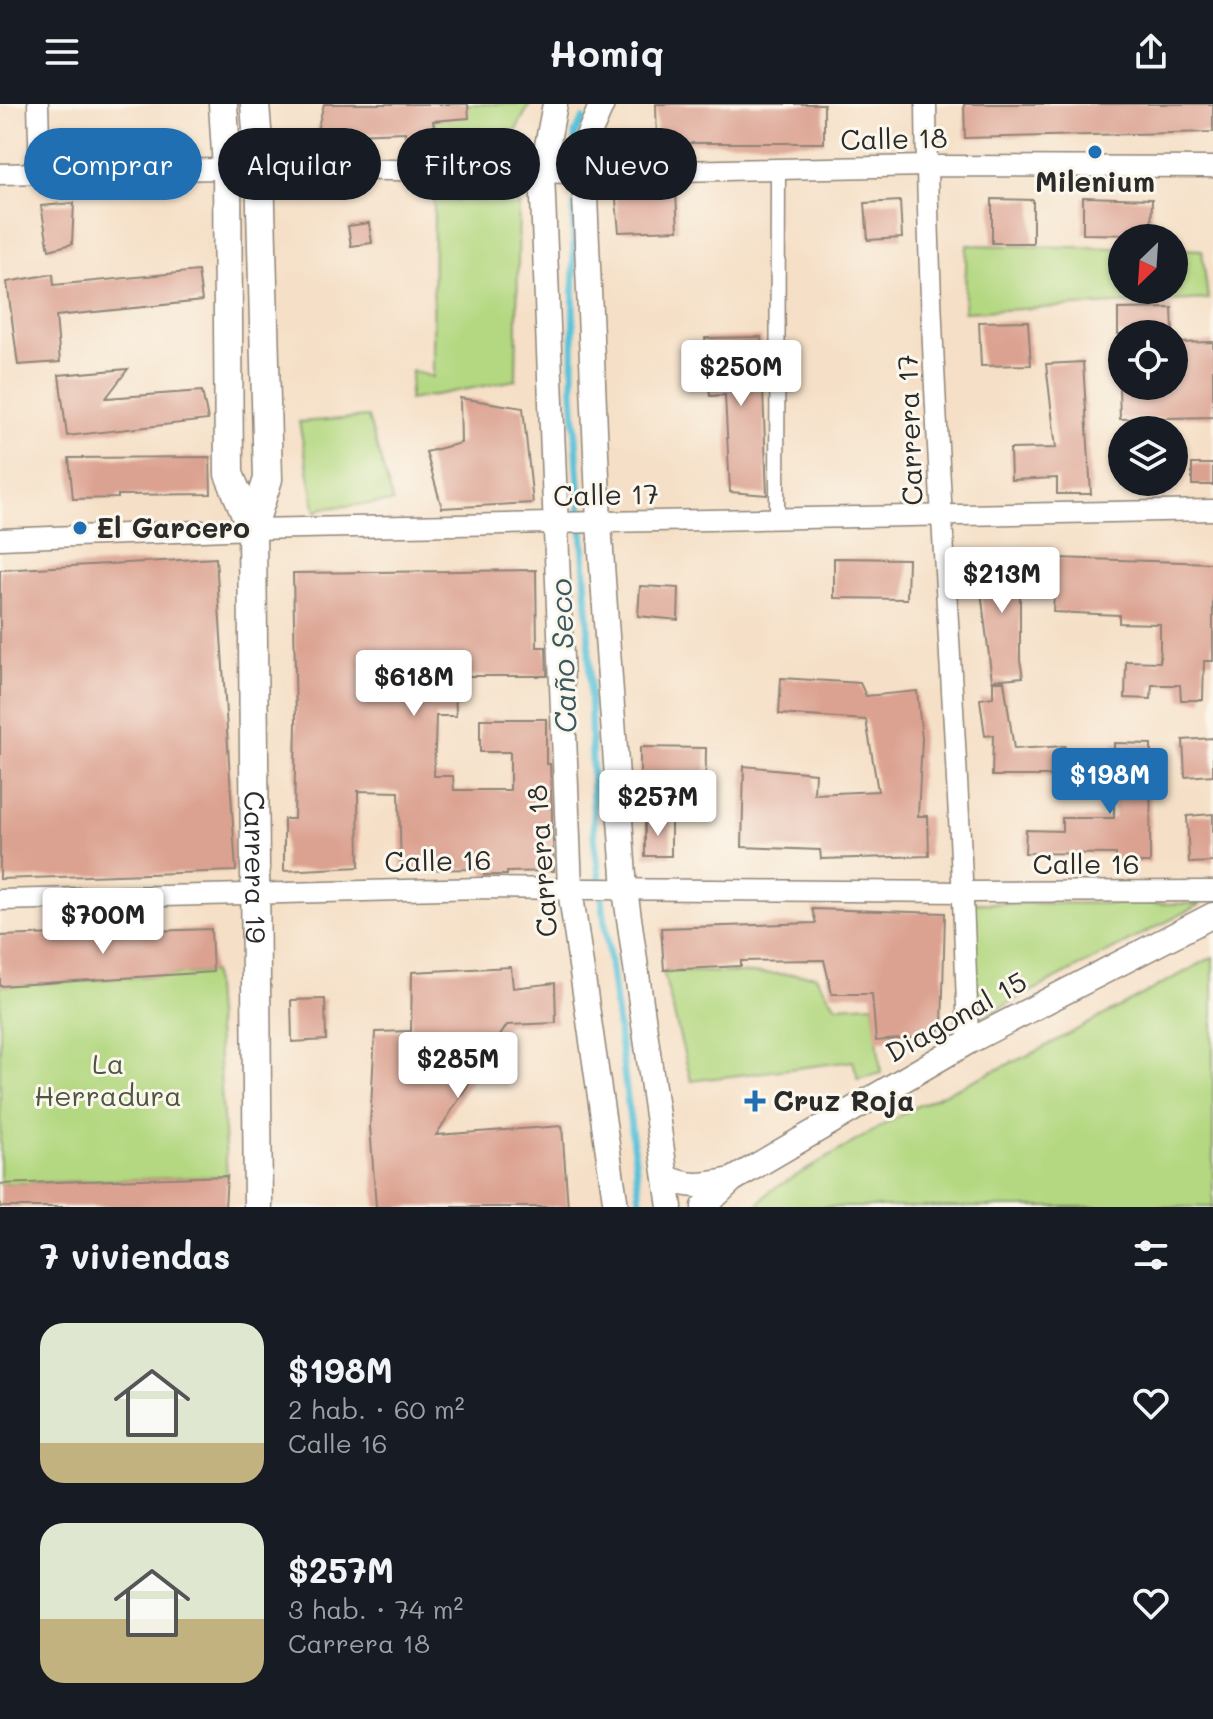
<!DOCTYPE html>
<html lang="es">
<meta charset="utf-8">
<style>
:root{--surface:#171b24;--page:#242831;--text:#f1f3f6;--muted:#9ea1a6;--accent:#1f6fb2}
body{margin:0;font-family:Mali,sans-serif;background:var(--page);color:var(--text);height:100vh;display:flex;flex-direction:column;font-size:30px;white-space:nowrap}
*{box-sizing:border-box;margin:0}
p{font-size:26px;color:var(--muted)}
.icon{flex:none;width:44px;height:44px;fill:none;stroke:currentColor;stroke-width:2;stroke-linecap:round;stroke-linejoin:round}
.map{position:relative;height:1103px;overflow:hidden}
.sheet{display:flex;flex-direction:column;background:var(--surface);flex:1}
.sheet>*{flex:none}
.top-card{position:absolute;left:24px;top:24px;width:800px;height:72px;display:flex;gap:16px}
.needle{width:52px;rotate:205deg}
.fabs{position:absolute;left:1108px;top:120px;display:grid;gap:16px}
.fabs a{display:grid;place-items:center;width:80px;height:80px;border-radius:50%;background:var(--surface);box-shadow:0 2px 6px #0004;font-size:40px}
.price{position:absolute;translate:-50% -68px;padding:0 18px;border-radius:8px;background:#fff;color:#222;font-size:26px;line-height:52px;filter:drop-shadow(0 2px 4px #0008)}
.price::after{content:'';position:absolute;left:50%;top:48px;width:24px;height:18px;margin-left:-12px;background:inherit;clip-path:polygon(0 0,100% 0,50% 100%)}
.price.on{background:var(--accent);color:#fff}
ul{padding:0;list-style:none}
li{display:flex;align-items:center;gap:24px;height:200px;padding:0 40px}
li span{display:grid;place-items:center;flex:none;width:224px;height:160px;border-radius:24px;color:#555}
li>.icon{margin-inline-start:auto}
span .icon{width:96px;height:96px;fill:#fffc;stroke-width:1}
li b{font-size:34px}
h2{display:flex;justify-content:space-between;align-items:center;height:96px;padding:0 40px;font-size:34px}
.pill{padding:0 28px;border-radius:36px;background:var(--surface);box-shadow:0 2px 6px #0004;font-size:28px;line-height:72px}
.pill.on{background:var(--accent);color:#fff}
header{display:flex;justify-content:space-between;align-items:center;height:104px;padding:0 40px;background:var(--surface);font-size:36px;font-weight:700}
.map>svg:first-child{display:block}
.green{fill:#b4d881;stroke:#708256;stroke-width:2}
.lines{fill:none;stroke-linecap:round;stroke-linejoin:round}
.stream{stroke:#5cc2d9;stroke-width:7}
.building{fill:#dca291}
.pedestrian-casing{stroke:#908578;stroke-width:17}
.minor-casing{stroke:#908578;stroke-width:23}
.tertiary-casing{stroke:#908578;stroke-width:27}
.secondary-casing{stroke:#908578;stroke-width:31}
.pedestrian{stroke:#fff;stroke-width:14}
.minor{stroke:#fff;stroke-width:20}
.tertiary{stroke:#fff;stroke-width:24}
.secondary{stroke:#fff;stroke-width:28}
.poi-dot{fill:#1f6fb2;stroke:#fbf7ec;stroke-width:3}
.labels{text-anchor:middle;stroke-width:6;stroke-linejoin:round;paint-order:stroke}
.street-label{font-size:28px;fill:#2b2b2b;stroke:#fbf7ec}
.poi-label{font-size:28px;font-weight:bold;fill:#2b2b2b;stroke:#fbf7ec;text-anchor:start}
.park-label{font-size:28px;fill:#4d5640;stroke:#fbf7ec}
.water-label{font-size:30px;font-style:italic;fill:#3a585f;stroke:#fbf7ec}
</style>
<header><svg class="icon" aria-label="menu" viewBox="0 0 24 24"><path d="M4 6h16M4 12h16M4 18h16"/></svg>Homiq<svg class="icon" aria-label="share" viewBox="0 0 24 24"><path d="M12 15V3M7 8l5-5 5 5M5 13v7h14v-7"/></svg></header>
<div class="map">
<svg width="1213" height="1103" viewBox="0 0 1213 1103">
<rect width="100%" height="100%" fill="#fbf7ec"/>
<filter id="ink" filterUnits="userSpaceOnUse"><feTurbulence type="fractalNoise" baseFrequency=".0125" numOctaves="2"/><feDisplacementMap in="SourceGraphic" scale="16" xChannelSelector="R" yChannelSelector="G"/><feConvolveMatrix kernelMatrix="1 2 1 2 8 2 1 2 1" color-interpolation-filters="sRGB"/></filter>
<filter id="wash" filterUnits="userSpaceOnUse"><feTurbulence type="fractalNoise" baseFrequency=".006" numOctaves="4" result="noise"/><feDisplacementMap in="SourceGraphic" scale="32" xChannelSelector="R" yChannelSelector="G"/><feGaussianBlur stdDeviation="1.8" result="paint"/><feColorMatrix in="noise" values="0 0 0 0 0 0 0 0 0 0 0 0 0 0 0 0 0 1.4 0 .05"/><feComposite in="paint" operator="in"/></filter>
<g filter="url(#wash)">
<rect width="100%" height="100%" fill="#f5dfc6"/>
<!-- green -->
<g class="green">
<polygon points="437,0 530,0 515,28 434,23"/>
<polygon points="519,95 516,276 409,296 412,267 433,273 434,96"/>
<polygon points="967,141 1122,144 1122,186 1174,186 1174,145 1202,146 1208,195 964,208"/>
<polygon points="368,313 393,398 323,404 316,408 299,318"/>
<polygon points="972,799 1201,800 976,916"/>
<polygon points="1213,853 1213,1103 756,1103 770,1087 913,1004 1033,949"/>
<polygon points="663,867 815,871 836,902 873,900 881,969 858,975 853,957 691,977"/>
<polygon points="213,868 227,1072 0,1080 0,882"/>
</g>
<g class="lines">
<!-- stream -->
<g class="stream">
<polyline points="575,48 575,30 583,15"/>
<polyline points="574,101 573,288 588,515 594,732 641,1103"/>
</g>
</g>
<g id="blocks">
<!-- building -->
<g class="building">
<polygon points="324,0 468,0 469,14 433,17 437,38 406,38 405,28 353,30 352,36 316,30"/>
<polygon points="656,0 824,0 824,39 657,39"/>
<polygon points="964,0 1213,0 1213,28 965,34"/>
<polygon points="615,85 676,89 678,126 619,128"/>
<polygon points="1083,93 1152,95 1151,131 1083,130"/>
<polygon points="992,95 1033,96 1033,139 992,139"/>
<polygon points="900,97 902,134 868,136 865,99"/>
<polygon points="74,99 72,140 49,146 41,102"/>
<polygon points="369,119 372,139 351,142 348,122"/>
<polygon points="198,167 202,197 56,212 60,258 18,261 7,178 53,170 54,181"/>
<polygon points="1172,204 1173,230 1118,230 1118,205"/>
<polygon points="1028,217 1031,261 981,262 979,218"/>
<polygon points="761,233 767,391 730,388 725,291 710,292 705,234"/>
<polygon points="1213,238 1213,313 1120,315 1119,282 1174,282 1174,239"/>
<polygon points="1083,258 1091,390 1057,390 1057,374 1011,376 1010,345 1056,344 1046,260"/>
<polygon points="128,265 106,294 202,287 208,316 67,332 59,271"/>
<polygon points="460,294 523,304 533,399 442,404 426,348 461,339"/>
<polygon points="210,353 211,390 118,391 118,394 73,395 69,354"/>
<rect x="1192" y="360" width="21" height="21"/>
<polygon points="216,454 236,767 0,775 0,466"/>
<polygon points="834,454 908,455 907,495 834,494"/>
<polygon points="1056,454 1213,459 1213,557 1204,557 1203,596 1181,596 1180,581 1152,581 1151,595 1125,594 1126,557 1160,558 1160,520 1119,519 1119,511 1053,508"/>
<polygon points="1020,455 1020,556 1023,573 992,576 981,488 978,488 977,456"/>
<polygon points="536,466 537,543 546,543 547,572 455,572 456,612 436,612 434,672 453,672 454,686 510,686 510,648 480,648 480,615 546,615 546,660 550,660 554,767 507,768 507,771 484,771 484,765 401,766 399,688 358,687 359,763 284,767 284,715 294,715 296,617 293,469"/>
<polygon points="640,482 679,484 678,516 638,512"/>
<polygon points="781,574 860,579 866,592 917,587 922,635 918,712 928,712 929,752 821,755 820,746 742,743 744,662 815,669 814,690 878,687 866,616 779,610"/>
<polygon points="993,577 1004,577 1014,645 1065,642 1067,672 992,672 993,631 985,632 980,595 993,593"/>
<polygon points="1213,634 1213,671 1185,673 1183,636"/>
<polygon points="1114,639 1151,640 1150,759 1116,759 1116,750 1025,749 1026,726 1062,727 1062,714 1114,714"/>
<polygon points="640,643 706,644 705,712 686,712 687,675 640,674"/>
<polygon points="1213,710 1213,758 1189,759 1187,712"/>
<rect x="645" y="715" width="26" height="37"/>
<polygon points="812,805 945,809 942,924 910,938 910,934 876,937 872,890 832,890 824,856 741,857 741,862 664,866 661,824 816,819"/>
<polygon points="211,825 213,868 0,882 0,832"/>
<polygon points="511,863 513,884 555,879 556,919 507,921 436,1031 562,1022 568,1103 376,1103 370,1022 375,928 411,927 412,868"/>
<polygon points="325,895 326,936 292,938 291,896"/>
<polygon points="227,1072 225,1103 0,1103 0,1080"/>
</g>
</g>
</g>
<g filter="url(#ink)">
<use href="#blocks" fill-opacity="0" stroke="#908578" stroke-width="2"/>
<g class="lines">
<defs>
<polyline id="pedestrian" points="777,415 778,65"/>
<g id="minor">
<polyline points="38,0 40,69"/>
<path d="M926,0C929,313 960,625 968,938"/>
<polyline points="0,70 260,64 578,69 927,62 1213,63"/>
<polyline points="0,435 252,425 1213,406"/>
<polyline points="0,796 483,784 964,788 1213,787"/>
</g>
<g id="tertiary">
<polyline points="555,0 542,68 570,785 616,1103"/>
<polyline points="602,0 588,32 584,69 599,419 625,786 670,1103"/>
<path d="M666,1073C690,1085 706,1081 732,1076"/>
<polyline points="704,1103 732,1076 968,938 1213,811"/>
</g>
<g id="secondary">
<polyline points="223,0 227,65 229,370 252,425"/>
<path id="s1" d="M255,0L260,64L268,375L252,425L258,1103"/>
</g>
</defs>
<!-- pedestrian casing -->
<use href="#pedestrian" class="pedestrian-casing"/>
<!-- minor casing -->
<use href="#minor" class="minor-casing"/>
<!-- tertiary casing -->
<use href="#tertiary" class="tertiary-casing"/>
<!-- secondary casing -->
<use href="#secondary" class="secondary-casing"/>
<!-- pedestrian -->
<use href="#pedestrian" class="pedestrian"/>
<!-- minor -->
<use href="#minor" class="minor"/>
<!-- tertiary -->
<use href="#tertiary" class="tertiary"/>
<!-- secondary -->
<use href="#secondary" class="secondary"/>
</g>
</g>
<!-- markers -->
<g class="poi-dot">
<circle cx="1095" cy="48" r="8"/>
<circle cx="80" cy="424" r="8"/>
<path d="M751 985h8v8h8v8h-8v8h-8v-8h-8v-8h8z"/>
</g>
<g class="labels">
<!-- street labels -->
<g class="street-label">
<text transform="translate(894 35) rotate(-1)" y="10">Calle 18</text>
<text transform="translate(910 326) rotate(-92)" y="10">Carrera 17</text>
<text transform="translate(606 391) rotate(-1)" y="10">Calle 17</text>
<text transform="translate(438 757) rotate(-1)" y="10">Calle 16</text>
<text transform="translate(542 757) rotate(-94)" y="10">Carrera 18</text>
<text x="1086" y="770">Calle 16</text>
<text dy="10" stroke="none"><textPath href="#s1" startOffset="766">Carrera 19</textPath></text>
<text transform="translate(956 913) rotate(-29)" y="10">Diagonal 15</text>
</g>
<!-- poi labels -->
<g class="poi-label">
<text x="1095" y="88" text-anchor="middle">Milenium</text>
<text x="96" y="434">El Garcero</text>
<text x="773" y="1007">Cruz Roja</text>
</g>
<!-- park labels -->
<g class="park-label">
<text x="108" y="970">La<tspan x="108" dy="32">Herradura</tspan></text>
</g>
<!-- water labels -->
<g class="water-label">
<text transform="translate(564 552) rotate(-92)" y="10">Caño Seco</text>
</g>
</g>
</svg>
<div class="fabs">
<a><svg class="needle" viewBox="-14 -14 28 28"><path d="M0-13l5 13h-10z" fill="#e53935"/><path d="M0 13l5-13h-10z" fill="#9ea1a6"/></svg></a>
<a><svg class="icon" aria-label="locate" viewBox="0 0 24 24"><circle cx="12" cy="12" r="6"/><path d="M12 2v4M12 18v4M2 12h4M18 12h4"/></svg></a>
<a><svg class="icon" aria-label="layers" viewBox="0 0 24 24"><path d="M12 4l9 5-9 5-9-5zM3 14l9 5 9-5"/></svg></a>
</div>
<b class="price" style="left:741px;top:304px">$250M</b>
<b class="price" style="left:1002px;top:511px">$213M</b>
<b class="price" style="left:414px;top:614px">$618M</b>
<b class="price on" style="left:1110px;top:712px">$198M</b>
<b class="price" style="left:658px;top:734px">$257M</b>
<b class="price" style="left:103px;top:852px">$700M</b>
<b class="price" style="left:458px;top:996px">$285M</b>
<div class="top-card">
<a class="pill on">Comprar</a>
<a class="pill">Alquilar</a>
<a class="pill">Filtros</a>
<a class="pill">Nuevo</a>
</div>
</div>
<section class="sheet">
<h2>7 viviendas<svg class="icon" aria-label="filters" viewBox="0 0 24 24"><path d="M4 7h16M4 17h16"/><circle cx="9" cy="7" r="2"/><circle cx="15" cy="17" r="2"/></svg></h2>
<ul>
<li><span style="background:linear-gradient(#dfe7d0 75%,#c2b280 0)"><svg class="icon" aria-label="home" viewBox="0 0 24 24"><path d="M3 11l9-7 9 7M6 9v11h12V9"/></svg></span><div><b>$198M</b><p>2 hab. · 60 m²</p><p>Calle 16</p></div><svg class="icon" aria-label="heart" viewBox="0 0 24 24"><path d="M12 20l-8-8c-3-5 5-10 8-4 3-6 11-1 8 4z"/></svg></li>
<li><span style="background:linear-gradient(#dfe7d0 60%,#c2b280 0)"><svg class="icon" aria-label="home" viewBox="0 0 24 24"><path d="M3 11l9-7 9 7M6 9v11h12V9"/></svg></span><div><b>$257M</b><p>3 hab. · 74 m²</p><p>Carrera 18</p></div><svg class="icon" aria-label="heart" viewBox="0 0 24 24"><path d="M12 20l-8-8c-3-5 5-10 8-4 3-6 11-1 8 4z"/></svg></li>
</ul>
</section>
